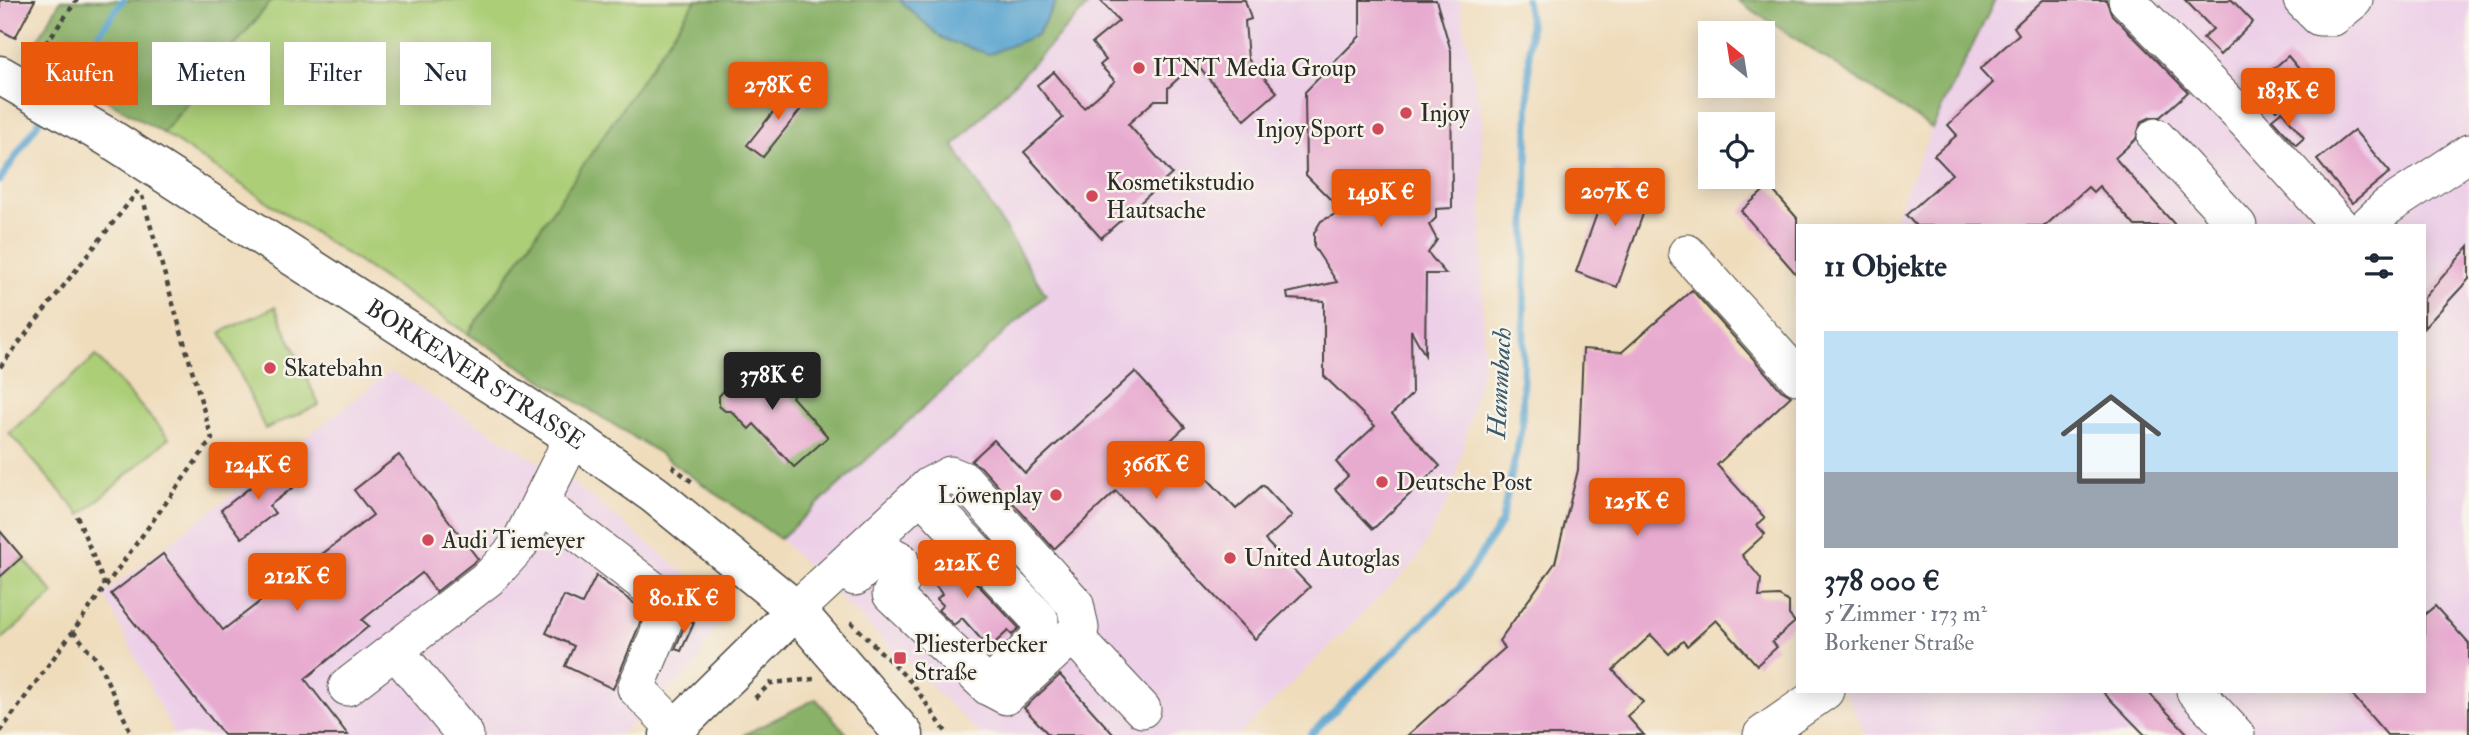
<!DOCTYPE html>
<html lang="de">
<meta charset="utf-8">
<style>
:root{--surface:#fff;--page:#f6f6f7;--text:#1f2937;--muted:#747a83;--accent:#ea580c}
body{margin:0;font-family:"IM FELL Double Pica",serif;background:var(--page);color:var(--text);height:100vh;display:flex;flex-direction:column;font-size:26px;white-space:nowrap}
*{box-sizing:border-box;margin:0}
p{font-size:23px;color:var(--muted)}
.icon{flex:none;width:38px;height:38px;fill:none;stroke:currentColor;stroke-width:2;stroke-linecap:round;stroke-linejoin:round}
.map{position:relative;flex:1;overflow:hidden}
.panel{position:absolute;left:1796px;top:224px;width:630px;height:469px;display:flex;flex-direction:column;background:var(--surface);border-radius:0px;box-shadow:0 4px 18px #0003}
.panel>*{flex:none}
.top-card{position:absolute;left:21px;top:42px;width:665px;height:63px;display:flex;gap:14px}
.needle{width:46px;rotate:330deg}
.controls{position:absolute;left:1698px;top:21px;display:grid;gap:14px}
.controls a{display:grid;place-items:center;width:77px;height:77px;border-radius:0px;background:var(--surface);box-shadow:0 4px 18px #0003;font-size:35px}
.price{position:absolute;translate:-50% -60px;padding:0 16px;border-radius:7px;background:var(--accent);color:#fff;font-size:23px;line-height:46px;filter:drop-shadow(0 2px 4px #0008)}
.price::after{content:'';position:absolute;left:50%;top:42px;width:21px;height:16px;margin-left:-10px;background:inherit;clip-path:polygon(0 0,100% 0,50% 100%)}
.price.current{background:#222;color:#fff}
ul{padding:0;list-style:none}
li{display:grid;align-content:center;gap:14px;height:371px;padding:0 28px}
li span{display:grid;place-items:center;height:217px;border-radius:0px;color:#555}
li>.icon{margin-inline-start:auto}
span .icon{width:126px;height:126px;fill:#fffc;stroke-width:1}
li b{font-size:30px}
h2{display:flex;justify-content:space-between;align-items:center;height:84px;padding:0 28px;font-size:30px}
.chip{padding:0 24px;border-radius:0px;background:var(--surface);box-shadow:0 4px 18px #0003;font-size:24px;line-height:63px}
.chip.current{background:var(--accent);color:#fff}
.map>svg:first-child{display:block}
.built{fill:#edd0e8}
.green{fill:#acce77;stroke:#6c7c51;stroke-width:2}
.forest{fill:#89b168;stroke:#5a6e4a;stroke-width:2}
.water{fill:#56a3cf;stroke:#40677d;stroke-width:2}
.lines{fill:none;stroke-linecap:round;stroke-linejoin:round}
.stream{stroke:#56a3cf;stroke-width:7}
.building{fill:#e8abd0}
.minor-casing{stroke:#484641;stroke-width:39}
.major-casing{stroke:#484641;stroke-width:41}
.path{stroke:#484641;stroke-width:4.5;stroke-dasharray:5 5;stroke-linecap:butt}
.minor{stroke:#fff;stroke-width:37}
.major{stroke:#fff;stroke-width:38}
.poi-dot{fill:#d1495b;stroke:#f7f3e8;stroke-width:2.5}
.labels{text-anchor:middle;stroke-width:5;stroke-linejoin:round;paint-order:stroke}
.poi-label{font-size:24px;fill:#2b2b2b;stroke:#f7f3e8;text-anchor:start}
.street-label{font-size:24px;fill:#2b2b2b;stroke:#f7f3e8}
.water-label{font-size:26px;font-style:italic;fill:#3c5b6d;stroke:#f7f3e8}
</style>
<div class="map">
<svg width="2469" height="735" viewBox="0 0 2469 735">
<rect width="100%" height="100%" fill="#f7f3e8"/>
<filter id="ink" filterUnits="userSpaceOnUse"><feTurbulence type="fractalNoise" baseFrequency=".0143" numOctaves="2"/><feDisplacementMap in="SourceGraphic" scale="14" xChannelSelector="R" yChannelSelector="G"/><feConvolveMatrix kernelMatrix="1 2 1 2 8 2 1 2 1" color-interpolation-filters="sRGB"/></filter>
<filter id="wash" filterUnits="userSpaceOnUse"><feTurbulence type="fractalNoise" baseFrequency=".00686" numOctaves="4" result="noise"/><feDisplacementMap in="SourceGraphic" scale="28" xChannelSelector="R" yChannelSelector="G"/><feGaussianBlur stdDeviation="1.57" result="paint"/><feColorMatrix in="noise" values="0 0 0 0 0 0 0 0 0 0 0 0 0 0 0 0 0 1.4 0 .05"/><feComposite in="paint" operator="in"/></filter>
<g filter="url(#wash)">
<rect width="100%" height="100%" fill="#efdcbb"/>
<!-- built -->
<g class="built">
<polygon points="1093,0 1459,0 1482,120 1483,364 1451,496 1416,561 1239,735 981,735 780,539 1046,296 954,146"/>
<polygon points="1995,0 2469,0 2469,735 1865,735 1845,691 2424,691 2424,226 1891,226 1932,128"/>
<polygon points="391,371 573,483 706,590 720,620 694,669 619,735 174,735 104,594"/>
</g>
<!-- green -->
<g class="green">
<polygon points="272,0 696,0 468,334 163,133"/>
<polygon points="275,307 319,405 265,429 221,332"/>
<polygon points="96,356 169,438 81,515 9,433"/>
<polygon points="22,557 54,594 0,641 0,577"/>
</g>
<!-- forest -->
<g class="forest">
<polygon points="61,0 272,0 163,133 29,55"/>
<polygon points="696,0 899,0 943,39 1037,35 1057,0 1093,0 954,146 1046,295 780,539 656,451 468,334"/>
<polygon points="1737,0 1995,0 1932,128"/>
<polygon points="816,699 848,735 744,735 745,734"/>
</g>
<!-- water -->
<polygon class="water" points="899,0 1057,0 1037,35 989,54 943,39"/>
<g class="lines">
<!-- stream -->
<g class="stream">
<polyline points="55,95 123,0"/>
<polyline points="0,180 44,114"/>
<polyline points="1310,735 1459,588 1501,523 1522,426 1530,23 1526,0"/>
</g>
</g>
<g id="blocks">
<!-- building -->
<g class="building">
<polygon points="0,0 35,0 15,38 0,30"/>
<polygon points="1100,0 1245,0 1251,19 1245,21 1248,59 1277,92 1245,120 1195,63 1168,88 1168,100 1155,100 1128,124 1172,174 1101,238 1024,152 1063,118 1037,85 1054,72 1084,108 1115,81 1100,65 1106,60 1092,43 1119,21"/>
<polygon points="1360,0 1436,0 1451,51 1452,208 1436,209 1436,218 1429,225 1437,240 1428,253 1446,274 1426,274 1425,355 1411,330 1412,394 1392,414 1440,466 1373,529 1335,489 1348,476 1336,462 1375,426 1324,376 1324,301 1288,299 1287,293 1337,282 1314,247 1314,233 1321,221 1342,211 1306,175 1305,92 1360,36"/>
<polygon points="2043,0 2106,0 2112,15 2188,92 2160,117 2151,117 2141,122 2136,139 2115,158 2176,226 2135,226 2099,186 2093,192 2088,187 2045,226 1916,226 1906,215 1952,174 1934,155 1957,135 1948,125 1993,83 1980,69 2019,34 2014,27"/>
<polygon points="2185,0 2232,0 2253,22 2220,55 2203,38 2213,29"/>
<polygon points="2288,56 2309,81 2276,110 2255,85"/>
<polygon points="793,87 809,99 763,157 747,145"/>
<polygon points="2282,111 2304,138 2296,145 2272,119"/>
<polygon points="2354,130 2390,172 2352,203 2317,160"/>
<polygon points="1613,169 1654,183 1617,287 1576,272"/>
<polygon points="1769,186 1797,218 1797,275 1741,211"/>
<polygon points="2469,246 2469,279 2424,328 2424,298"/>
<polygon points="1692,290 1781,390 1791,396 1717,465 1765,518 1757,525 1765,534 1742,555 1761,579 1759,597 1779,596 1789,602 1789,615 1795,622 1772,642 1777,647 1757,665 1716,620 1687,646 1683,641 1669,654 1651,635 1613,670 1643,702 1627,716 1644,735 1408,735 1505,648 1499,641 1555,563 1578,470 1583,349 1622,352"/>
<polygon points="754,358 794,394 792,397 828,437 794,467 754,424 749,429 731,411 725,411 719,406 719,396"/>
<polygon points="1135,372 1185,427 1171,440 1236,509 1263,485 1292,516 1265,540 1310,587 1255,639 1116,491 1054,549 981,467 971,461 994,440 1025,473"/>
<polygon points="399,455 478,559 436,592 422,573 362,620 369,626 305,679 348,735 224,735 111,594 163,554 223,630 373,515 354,490"/>
<polygon points="279,465 295,486 269,506 275,513 242,538 221,510"/>
<polygon points="0,531 22,557 0,577"/>
<polygon points="944,549 1019,628 1012,635 1008,631 989,648 962,618 954,625 938,610 943,605 937,599 942,594 922,569"/>
<polygon points="596,576 645,611 613,689 565,666 574,646 546,633 564,596 582,604"/>
<polygon points="2435,606 2469,644 2469,735 2387,735 2349,691 2424,691 2424,615"/>
<polygon points="687,620 694,623 681,651 675,649"/>
<polygon points="1060,675 1114,735 1049,735 1024,708"/>
<polygon points="2102,691 2147,691 2189,735 2145,735"/>
</g>
</g>
</g>
<g filter="url(#ink)">
<use href="#blocks" fill-opacity="0" stroke="#484641" stroke-width="2"/>
<g class="lines">
<defs>
<g id="minor">
<polyline points="2127,0 2245,120 2340,226"/>
<polyline points="2302,0 2319,17 2333,17 2354,0"/>
<polyline points="2156,137 2238,226"/>
<polyline points="2367,226 2387,207 2469,153"/>
<polyline points="1687,253 1797,376"/>
<polyline points="540,503 671,604 636,688 676,729"/>
<polyline points="855,577 883,551 900,560 902,580 891,594 989,687 1039,638 1040,620 921,494"/>
<polyline points="796,610 929,486 950,475 965,481 1075,604 1080,628 1006,696 989,687"/>
<polyline points="1073,635 1142,709"/>
<polyline points="395,650 465,735"/>
<polyline points="347,687 491,576 519,545 573,437"/>
<polyline points="2195,691 2236,735"/>
<polyline points="1762,735 1825,691"/>
</g>
<g id="major">
<path id="s1" d="M0,75L108,137L573,437L655,495L796,610L904,735"/>
<polyline points="669,735 796,610"/>
</g>
</defs>
<!-- minor casing -->
<use href="#minor" class="minor-casing"/>
<!-- major casing -->
<use href="#major" class="major-casing"/>
<!-- path -->
<g class="path">
<polyline points="34,60 77,0"/>
<polyline points="0,367 138,191"/>
<polyline points="672,466 692,482"/>
<polyline points="77,516 105,586"/>
<polyline points="851,622 912,683 948,735"/>
<polyline points="73,631 98,661 132,735"/>
<polyline points="755,698 771,683 814,679"/>
<polyline points="0,732 212,439 142,196"/>
</g>
<!-- minor -->
<use href="#minor" class="minor"/>
<!-- major -->
<use href="#major" class="major"/>
</g>
</g>
<!-- markers -->
<g class="poi-dot">
<circle cx="1139" cy="68" r="7"/>
<circle cx="1406" cy="113" r="7"/>
<circle cx="1378" cy="129" r="7"/>
<circle cx="1092" cy="196" r="7"/>
<circle cx="270" cy="368" r="7"/>
<circle cx="1382" cy="482" r="7"/>
<circle cx="1056" cy="495" r="7"/>
<circle cx="428" cy="540" r="7"/>
<circle cx="1230" cy="558" r="7"/>
<rect x="893" y="651" width="14" height="14" rx="3.5"/>
</g>
<g class="labels">
<!-- poi labels -->
<g class="poi-label">
<text x="1153" y="76">ITNT Media Group</text>
<text x="1420" y="121">Injoy</text>
<text x="1364" y="137" text-anchor="end">Injoy Sport</text>
<text x="1106" y="190">Kosmetikstudio<tspan x="1106" dy="28">Hautsache</tspan></text>
<text x="284" y="376">Skatebahn</text>
<text x="1396" y="490">Deutsche Post</text>
<text x="1042" y="503" text-anchor="end">Löwenplay</text>
<text x="442" y="548">Audi Tiemeyer</text>
<text x="1244" y="566">United Autoglas</text>
<text x="914" y="652">Pliesterbecker<tspan x="914" dy="28">Straße</tspan></text>
</g>
<!-- street labels -->
<g class="street-label">
<text dy="8" stroke="none"><textPath href="#s1" startOffset="562">BORKENER STRASSE</textPath></text>
</g>
<!-- water labels -->
<g class="water-label">
<text transform="translate(1499 383) rotate(-87)" y="9">Hammbach</text>
</g>
</g>
</svg>
<div class="controls">
<a><svg class="needle" viewBox="-14 -14 28 28"><path d="M0-13l5 13h-10z" fill="#e53935"/><path d="M0 13l5-13h-10z" fill="#747a83"/></svg></a>
<a><svg class="icon" aria-label="locate" viewBox="0 0 24 24"><circle cx="12" cy="12" r="6"/><path d="M12 2v4M12 18v4M2 12h4M18 12h4"/></svg></a>
</div>
<b class="price" style="left:778px;top:122px">278K €</b>
<b class="price" style="left:2288px;top:128px">183K €</b>
<b class="price" style="left:1615px;top:228px">207K €</b>
<b class="price" style="left:1381px;top:229px">149K €</b>
<b class="price current" style="left:772px;top:412px">378K €</b>
<b class="price" style="left:1156px;top:501px">366K €</b>
<b class="price" style="left:258px;top:502px">124K €</b>
<b class="price" style="left:1637px;top:538px">125K €</b>
<b class="price" style="left:967px;top:600px">212K €</b>
<b class="price" style="left:297px;top:613px">212K €</b>
<b class="price" style="left:684px;top:635px">80.1K €</b>
<div class="top-card">
<a class="chip current">Kaufen</a>
<a class="chip">Mieten</a>
<a class="chip">Filter</a>
<a class="chip">Neu</a>
</div>
<section class="panel">
<h2>11 Objekte<svg class="icon" aria-label="filters" viewBox="0 0 24 24"><path d="M4 7h16M4 17h16"/><circle cx="9" cy="7" r="2"/><circle cx="15" cy="17" r="2"/></svg></h2>
<ul>
<li><span style="background:linear-gradient(#bfe0f5 65%,#9aa5b1 0)"><svg class="icon" aria-label="home" viewBox="0 0 24 24"><path d="M3 11l9-7 9 7M6 9v11h12V9"/></svg></span><div><b>378 000 €</b><p>5 Zimmer · 173 m²</p><p>Borkener Straße</p></div></li>
</ul>
</section>
</div>
